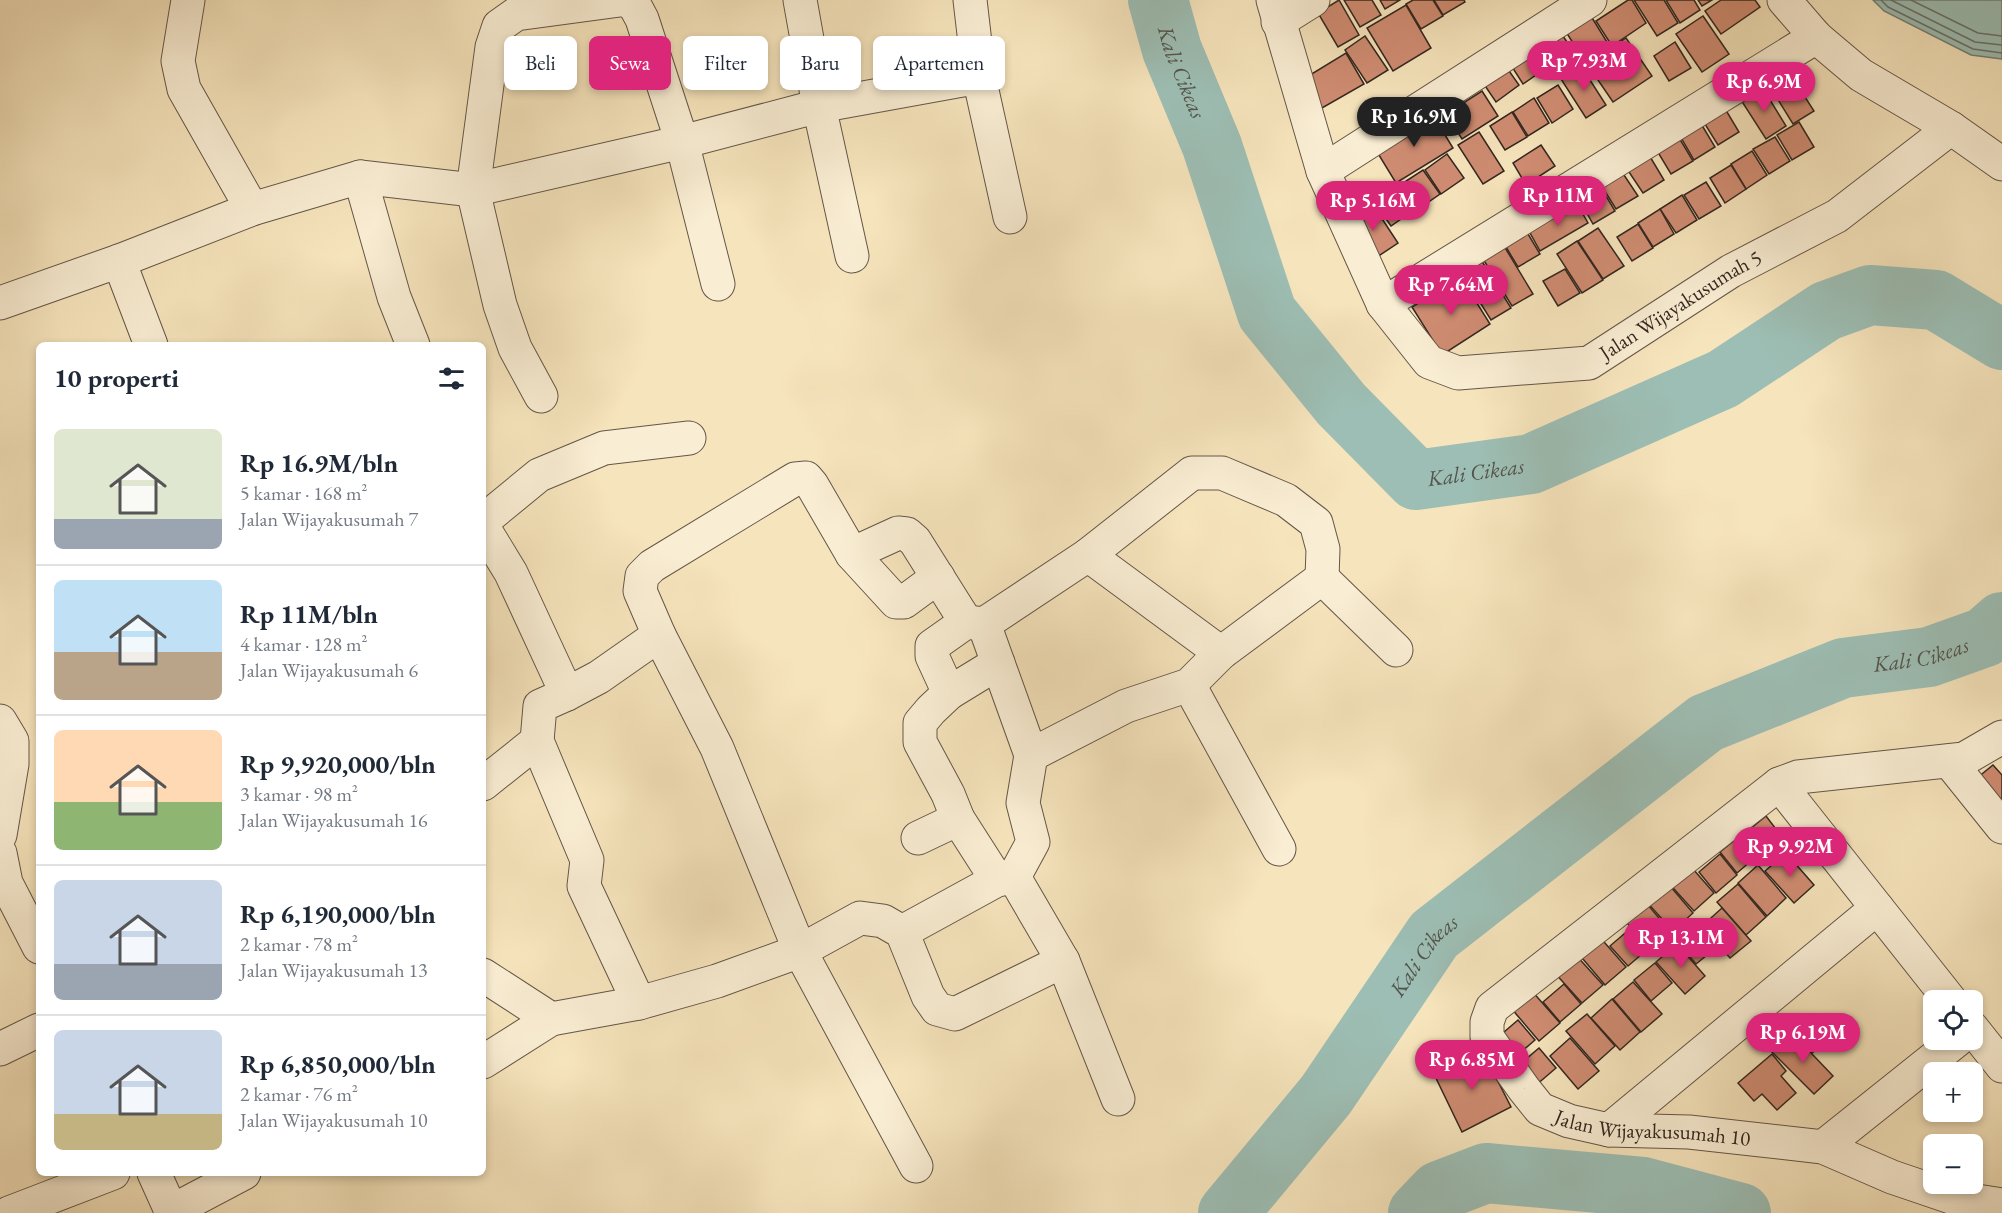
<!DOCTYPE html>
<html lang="id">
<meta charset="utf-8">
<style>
:root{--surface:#fff;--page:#f2f2f3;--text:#1f2937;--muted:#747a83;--line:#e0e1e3;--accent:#db2777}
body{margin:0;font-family:"EB Garamond",serif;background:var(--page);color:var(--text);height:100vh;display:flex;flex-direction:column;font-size:22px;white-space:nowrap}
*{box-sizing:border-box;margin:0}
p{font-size:20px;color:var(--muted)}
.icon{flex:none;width:33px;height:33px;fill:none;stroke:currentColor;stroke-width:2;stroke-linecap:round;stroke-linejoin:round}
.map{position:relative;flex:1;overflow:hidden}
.details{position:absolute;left:36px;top:342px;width:450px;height:834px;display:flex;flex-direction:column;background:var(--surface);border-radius:9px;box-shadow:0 3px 9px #0003}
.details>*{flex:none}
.guide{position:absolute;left:504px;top:36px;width:570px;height:54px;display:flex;gap:12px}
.buttons{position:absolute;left:1923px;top:990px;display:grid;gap:12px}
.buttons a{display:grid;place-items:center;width:60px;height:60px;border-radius:9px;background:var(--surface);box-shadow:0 3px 9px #0003;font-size:30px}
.price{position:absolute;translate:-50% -51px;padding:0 14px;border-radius:21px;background:var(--accent);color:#fff;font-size:20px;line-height:39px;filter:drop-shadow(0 2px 3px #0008)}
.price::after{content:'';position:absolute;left:50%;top:36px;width:18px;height:14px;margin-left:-9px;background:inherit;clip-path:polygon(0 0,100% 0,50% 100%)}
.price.selected{background:#222;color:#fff}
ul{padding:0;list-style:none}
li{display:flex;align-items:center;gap:18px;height:150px;padding:0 18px}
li+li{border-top:2px solid var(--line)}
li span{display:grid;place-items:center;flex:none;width:168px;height:120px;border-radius:9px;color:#555}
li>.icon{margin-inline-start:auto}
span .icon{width:72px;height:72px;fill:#fffc;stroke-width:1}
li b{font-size:26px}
h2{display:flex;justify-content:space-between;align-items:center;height:72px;padding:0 18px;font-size:26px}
.tag{padding:0 21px;border-radius:9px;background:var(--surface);box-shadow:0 3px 9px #0003;font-size:21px;line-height:54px}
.tag.selected{background:var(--accent);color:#fff}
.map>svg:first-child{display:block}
.water{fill:#9dbeb4;stroke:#738279;stroke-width:1.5}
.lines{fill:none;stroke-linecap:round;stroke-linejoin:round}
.shore{stroke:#68726a;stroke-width:1.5}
.river{stroke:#9dbeb4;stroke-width:60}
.building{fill:#cf8c72;stroke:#332720;stroke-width:1.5}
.minor-casing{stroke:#645647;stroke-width:35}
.minor{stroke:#f9edd3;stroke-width:33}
.labels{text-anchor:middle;stroke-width:4.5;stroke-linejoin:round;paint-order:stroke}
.street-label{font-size:21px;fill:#332720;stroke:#f9edd3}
.water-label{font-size:22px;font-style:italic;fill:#53544c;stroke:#f9edd3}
</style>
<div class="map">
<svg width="2002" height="1213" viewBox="0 0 2002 1213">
<rect width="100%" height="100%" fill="#f6e4bc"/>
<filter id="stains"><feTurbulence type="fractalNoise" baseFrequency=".00333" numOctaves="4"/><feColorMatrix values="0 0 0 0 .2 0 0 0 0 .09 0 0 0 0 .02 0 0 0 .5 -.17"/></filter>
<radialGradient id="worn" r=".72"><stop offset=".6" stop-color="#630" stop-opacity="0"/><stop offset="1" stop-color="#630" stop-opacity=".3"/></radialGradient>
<!-- water -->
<polygon class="water" points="1873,0 2002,0 2002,59 1971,55 1884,11"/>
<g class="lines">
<!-- shore -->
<g class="shore">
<polyline points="1881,0 1888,7 1973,49 2002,53"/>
<polyline points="1891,0 1975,42 2002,45"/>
<polyline points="1911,0 1978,33 2002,36"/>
</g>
<!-- river -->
<g class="river">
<path id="s1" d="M1158,0L1172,50L1212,146L1267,313L1341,404L1416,480L1531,464L1723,379L1826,311L1870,295L1936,300L2002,340"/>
<path id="s2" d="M1228,1213L1326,1095L1434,935L1706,723L1843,668L1929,657L1985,637L2002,622"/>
<polyline points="1418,1213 1439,1191 1486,1173 1643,1187 1741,1213"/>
</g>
</g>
<!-- building -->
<g class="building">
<polygon points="1339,0 1359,35 1338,47 1318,13"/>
<polygon points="1344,0 1372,0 1381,15 1360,27"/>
<polygon points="1380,0 1400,0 1385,9"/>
<polygon points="1413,0 1433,0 1443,16 1421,29 1406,4"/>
<polygon points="1434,0 1464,0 1465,2 1443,15"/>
<polygon points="1628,0 1632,0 1646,23 1612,46 1596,21"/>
<polygon points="1634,0 1664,0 1678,23 1657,36"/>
<polygon points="1666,0 1694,0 1700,10 1680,23"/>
<polygon points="1698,0 1712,0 1702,6"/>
<polygon points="1721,0 1755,0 1760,7 1721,34 1705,11"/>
<polygon points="1406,5 1431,48 1393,71 1367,28"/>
<polygon points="1586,8 1610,47 1585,62 1561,24"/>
<polygon points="1703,16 1729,54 1702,72 1676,34"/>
<polygon points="1557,27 1573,51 1550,67 1534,43"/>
<polygon points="1365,36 1388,70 1367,83 1345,50"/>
<polygon points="1626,38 1652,76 1613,102 1587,64"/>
<polygon points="1675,42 1691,68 1669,81 1654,56"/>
<polygon points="1529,43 1546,68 1523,84 1507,59"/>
<polygon points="1346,53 1364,84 1322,108 1305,78"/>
<polygon points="1502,61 1519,85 1496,102 1479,77"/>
<polygon points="1581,66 1606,105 1586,118 1561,79"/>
<polygon points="1789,72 1814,111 1793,124 1769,85"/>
<polygon points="1558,85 1573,109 1552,123 1537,98"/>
<polygon points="1762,87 1786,126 1766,139 1741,100"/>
<polygon points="1482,91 1498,116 1462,139 1446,114"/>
<polygon points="1534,98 1549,123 1528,136 1513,112"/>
<polygon points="1724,107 1739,132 1718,145 1703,121"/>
<polygon points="1431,112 1453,148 1396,183 1374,147"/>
<polygon points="1512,112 1527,137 1505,150 1490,126"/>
<polygon points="1700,122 1715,147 1694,160 1679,134"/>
<polygon points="1799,122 1814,147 1792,160 1777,135"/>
<polygon points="1479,132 1504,171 1483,184 1458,145"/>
<polygon points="1678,136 1693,161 1671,174 1656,149"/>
<polygon points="1775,137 1790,161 1769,174 1753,149"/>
<polygon points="1541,145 1555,166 1526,185 1513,163"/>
<polygon points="1752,151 1767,175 1746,189 1731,164"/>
<polygon points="1447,154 1464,178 1441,194 1425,170"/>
<polygon points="1649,155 1664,180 1643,193 1627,169"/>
<polygon points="1731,165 1746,189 1725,203 1710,178"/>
<polygon points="1423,170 1440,194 1417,210 1400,185"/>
<polygon points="1622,172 1638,196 1616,209 1601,185"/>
<polygon points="1706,182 1721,206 1699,219 1684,195"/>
<polygon points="1397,186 1414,210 1391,226 1374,202"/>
<polygon points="1600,186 1615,211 1593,224 1579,199"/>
<polygon points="1682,195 1697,220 1676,233 1660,209"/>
<polygon points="1576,202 1588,223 1540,251 1529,231"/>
<polygon points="1373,205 1398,243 1374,259 1348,222"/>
<polygon points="1660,209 1674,234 1653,247 1638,223"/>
<polygon points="1638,224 1653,248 1632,261 1617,237"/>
<polygon points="1598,228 1624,266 1603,279 1578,241"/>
<polygon points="1525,229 1540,254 1518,267 1503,242"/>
<polygon points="1501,241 1533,294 1512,306 1480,254"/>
<polygon points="1577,241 1603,280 1582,293 1557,254"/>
<polygon points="1478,255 1511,308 1491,320 1458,267"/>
<polygon points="1565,269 1580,293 1558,306 1543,281"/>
<polygon points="1460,276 1490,324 1442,355 1412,307"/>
<polygon points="1993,765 2002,775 2002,814 1972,782"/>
<polygon points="1766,816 1782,837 1761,854 1744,834"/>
<polygon points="1741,835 1758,855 1737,873 1720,852"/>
<polygon points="1786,853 1814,885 1794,903 1765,871"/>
<polygon points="1720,854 1737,875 1716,893 1699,872"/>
<polygon points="1686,861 1714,893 1694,911 1665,879"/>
<polygon points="1758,865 1786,898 1767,916 1738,883"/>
<polygon points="1665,880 1693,913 1673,931 1644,899"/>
<polygon points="1738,884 1766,917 1746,935 1717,902"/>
<polygon points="1642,898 1670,931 1650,949 1621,916"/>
<polygon points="1722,908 1751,941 1730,958 1702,926"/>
<polygon points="1700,926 1717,947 1696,964 1679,944"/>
<polygon points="1631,928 1648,949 1628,966 1610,946"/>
<polygon points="1597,934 1626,967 1605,985 1577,952"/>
<polygon points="1677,944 1705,976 1685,994 1656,962"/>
<polygon points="1574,953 1603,985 1582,1003 1553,971"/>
<polygon points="1655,963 1672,983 1651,1001 1634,980"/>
<polygon points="1633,982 1662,1014 1641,1032 1613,999"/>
<polygon points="1564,984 1581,1004 1560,1022 1543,1002"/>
<polygon points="1531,990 1560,1023 1539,1041 1511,1008"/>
<polygon points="1612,999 1640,1032 1620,1050 1591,1018"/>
<polygon points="1587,1014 1615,1046 1595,1064 1566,1031"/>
<polygon points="1815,1016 1833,1036 1812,1053 1795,1033"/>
<polygon points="1518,1020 1535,1040 1514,1058 1497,1038"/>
<polygon points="1793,1034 1833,1076 1814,1094 1772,1052"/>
<polygon points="1570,1038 1599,1071 1578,1089 1550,1056"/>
<polygon points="1539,1048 1556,1068 1535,1086 1518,1066"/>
<polygon points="1482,1050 1511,1107 1462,1132 1434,1074"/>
<polygon points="1772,1054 1786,1071 1781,1076 1796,1093 1777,1110 1762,1094 1754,1101 1738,1083"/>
</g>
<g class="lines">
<defs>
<g id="minor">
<polyline points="188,0 178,61 184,89 252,209"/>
<polyline points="627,0 635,6 642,19 682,142 718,284"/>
<polyline points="800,0 819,106 852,256"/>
<polyline points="970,0 979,77"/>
<path id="s3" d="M1273,0L1323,171L1383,304L1429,362L1458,373L1589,363L1731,271L1837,216L1951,128"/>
<polyline points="1784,0 1816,37 1861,75 1951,128 2002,164"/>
<polyline points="1278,22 1313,0"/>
<polyline points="1323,171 1590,0"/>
<polyline points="360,177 394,297 413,345"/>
<polyline points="119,261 151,345"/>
<polyline points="0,303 119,261 252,209 360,177 473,190 682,142 819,106 979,77 1010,217"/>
<polyline points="1383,304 1816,37"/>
<polyline points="541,396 515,348 500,305 473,190 492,47 499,26 516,14 620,0"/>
<polyline points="483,521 539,475 604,448 689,438"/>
<polyline points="483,527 511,573 567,694 599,677 659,635 717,748 800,951 860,918 883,921 902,932 928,996 937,1009 955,1014 1063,961"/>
<polyline points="852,554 898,533 907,534 915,541 966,622"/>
<polyline points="1088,555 1192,473 1222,473 1286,500 1316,523 1323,549 1322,578"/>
<polyline points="984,624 1031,755 1023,803 1033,842 1014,877 1063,961 1118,1099"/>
<polyline points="659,635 640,591 642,576 652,566 795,479 806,478 812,485 852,554 896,602 904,602 938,577"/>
<polyline points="1221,653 1322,578 1396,650"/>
<polyline points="1189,685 1279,849"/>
<polyline points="949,693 932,656 932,646 966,622 984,624 1088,555 1221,653 1189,685 1126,706 1031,755"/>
<polyline points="0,721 12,741 12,764 0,835"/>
<path id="s4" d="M2002,737L1964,759L1798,777L1779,784L1492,1008L1487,1022V1037L1524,1089L1540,1109L1569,1121L1609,1130L1689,1132L1823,1147L1892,1177L1951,1197L2002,1205"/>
<polyline points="537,741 587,860 584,886 639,1003"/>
<polyline points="1949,761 2002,827"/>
<polyline points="483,784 537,741 540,706 567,694"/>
<polyline points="1779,784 1950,1000"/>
<polyline points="918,838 958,819"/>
<polyline points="0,853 6,883 39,947"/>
<polyline points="997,880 958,819 948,794 920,742 920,723 931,710 949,693 998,663"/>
<polyline points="902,932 997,880 1014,877"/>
<polyline points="483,975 551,1019 639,1003 717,981 800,951 916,1166"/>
<polyline points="1972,1028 2002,1066"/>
<polyline points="0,1049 39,1030"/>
<polyline points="483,1062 551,1019"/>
<polyline points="1609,1130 1877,908"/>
<polyline points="1823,1147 1957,1040"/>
<polyline points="154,1173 172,1213"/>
<polyline points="172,1211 244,1173"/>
<polyline points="9,1213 113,1173"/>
</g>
</defs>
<!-- minor casing -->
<use href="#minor" class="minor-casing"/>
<!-- minor -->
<use href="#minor" class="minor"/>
</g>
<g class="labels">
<!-- street labels -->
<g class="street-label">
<text dy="7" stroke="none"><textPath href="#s3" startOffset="669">Jalan Wijayakusumah 5</textPath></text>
<text dy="7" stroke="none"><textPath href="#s4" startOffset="830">Jalan Wijayakusumah 10</textPath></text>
</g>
<!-- water labels -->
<g class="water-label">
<text dy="8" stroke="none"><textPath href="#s1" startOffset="76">Kali Cikeas</textPath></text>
<text dy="8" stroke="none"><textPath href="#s1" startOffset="616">Kali Cikeas</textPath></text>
<text dy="8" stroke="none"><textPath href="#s2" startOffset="918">Kali Cikeas</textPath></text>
<text dy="8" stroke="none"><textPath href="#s2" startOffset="324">Kali Cikeas</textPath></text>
</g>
</g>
<rect width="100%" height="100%" filter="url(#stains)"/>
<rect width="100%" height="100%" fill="url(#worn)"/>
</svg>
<div class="buttons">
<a><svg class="icon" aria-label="locate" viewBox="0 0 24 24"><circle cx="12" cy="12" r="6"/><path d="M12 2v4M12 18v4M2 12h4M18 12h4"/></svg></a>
<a>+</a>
<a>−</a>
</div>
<b class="price" style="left:1584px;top:92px">Rp 7.93M</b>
<b class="price" style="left:1764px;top:113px">Rp 6.9M</b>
<b class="price selected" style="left:1414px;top:148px">Rp 16.9M</b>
<b class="price" style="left:1558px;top:227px">Rp 11M</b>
<b class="price" style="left:1373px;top:232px">Rp 5.16M</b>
<b class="price" style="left:1451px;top:316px">Rp 7.64M</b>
<b class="price" style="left:1790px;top:878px">Rp 9.92M</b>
<b class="price" style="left:1681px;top:969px">Rp 13.1M</b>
<b class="price" style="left:1803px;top:1064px">Rp 6.19M</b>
<b class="price" style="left:1472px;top:1091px">Rp 6.85M</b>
<div class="guide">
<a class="tag">Beli</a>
<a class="tag selected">Sewa</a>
<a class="tag">Filter</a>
<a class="tag">Baru</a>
<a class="tag">Apartemen</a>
</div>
<section class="details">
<h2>10 properti<svg class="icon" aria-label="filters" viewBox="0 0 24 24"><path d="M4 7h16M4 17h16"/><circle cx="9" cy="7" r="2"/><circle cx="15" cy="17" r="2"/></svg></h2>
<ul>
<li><span style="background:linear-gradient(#dfe7d0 75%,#9aa5b1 0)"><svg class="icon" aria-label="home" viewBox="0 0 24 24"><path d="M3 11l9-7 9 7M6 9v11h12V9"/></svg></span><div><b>Rp 16.9M/bln</b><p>5 kamar · 168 m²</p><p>Jalan Wijayakusumah 7</p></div></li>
<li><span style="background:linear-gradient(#bfe0f5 60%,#b9a48a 0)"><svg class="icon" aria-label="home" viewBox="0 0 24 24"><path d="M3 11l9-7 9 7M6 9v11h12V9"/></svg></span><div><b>Rp 11M/bln</b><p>4 kamar · 128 m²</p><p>Jalan Wijayakusumah 6</p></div></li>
<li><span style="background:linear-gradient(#ffd9b3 60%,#8fb573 0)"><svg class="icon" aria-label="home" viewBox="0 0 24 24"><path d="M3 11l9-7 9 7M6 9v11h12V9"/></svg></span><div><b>Rp 9,920,000/bln</b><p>3 kamar · 98 m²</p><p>Jalan Wijayakusumah 16</p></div></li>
<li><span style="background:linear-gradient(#c9d6e8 70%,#9aa5b1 0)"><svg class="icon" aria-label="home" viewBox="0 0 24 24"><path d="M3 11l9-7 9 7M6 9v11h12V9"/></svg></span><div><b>Rp 6,190,000/bln</b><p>2 kamar · 78 m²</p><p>Jalan Wijayakusumah 13</p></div></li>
<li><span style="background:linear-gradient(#c9d6e8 70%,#c2b280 0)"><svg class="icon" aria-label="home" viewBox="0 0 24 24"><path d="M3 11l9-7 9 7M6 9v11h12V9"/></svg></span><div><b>Rp 6,850,000/bln</b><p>2 kamar · 76 m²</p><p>Jalan Wijayakusumah 10</p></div></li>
</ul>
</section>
</div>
